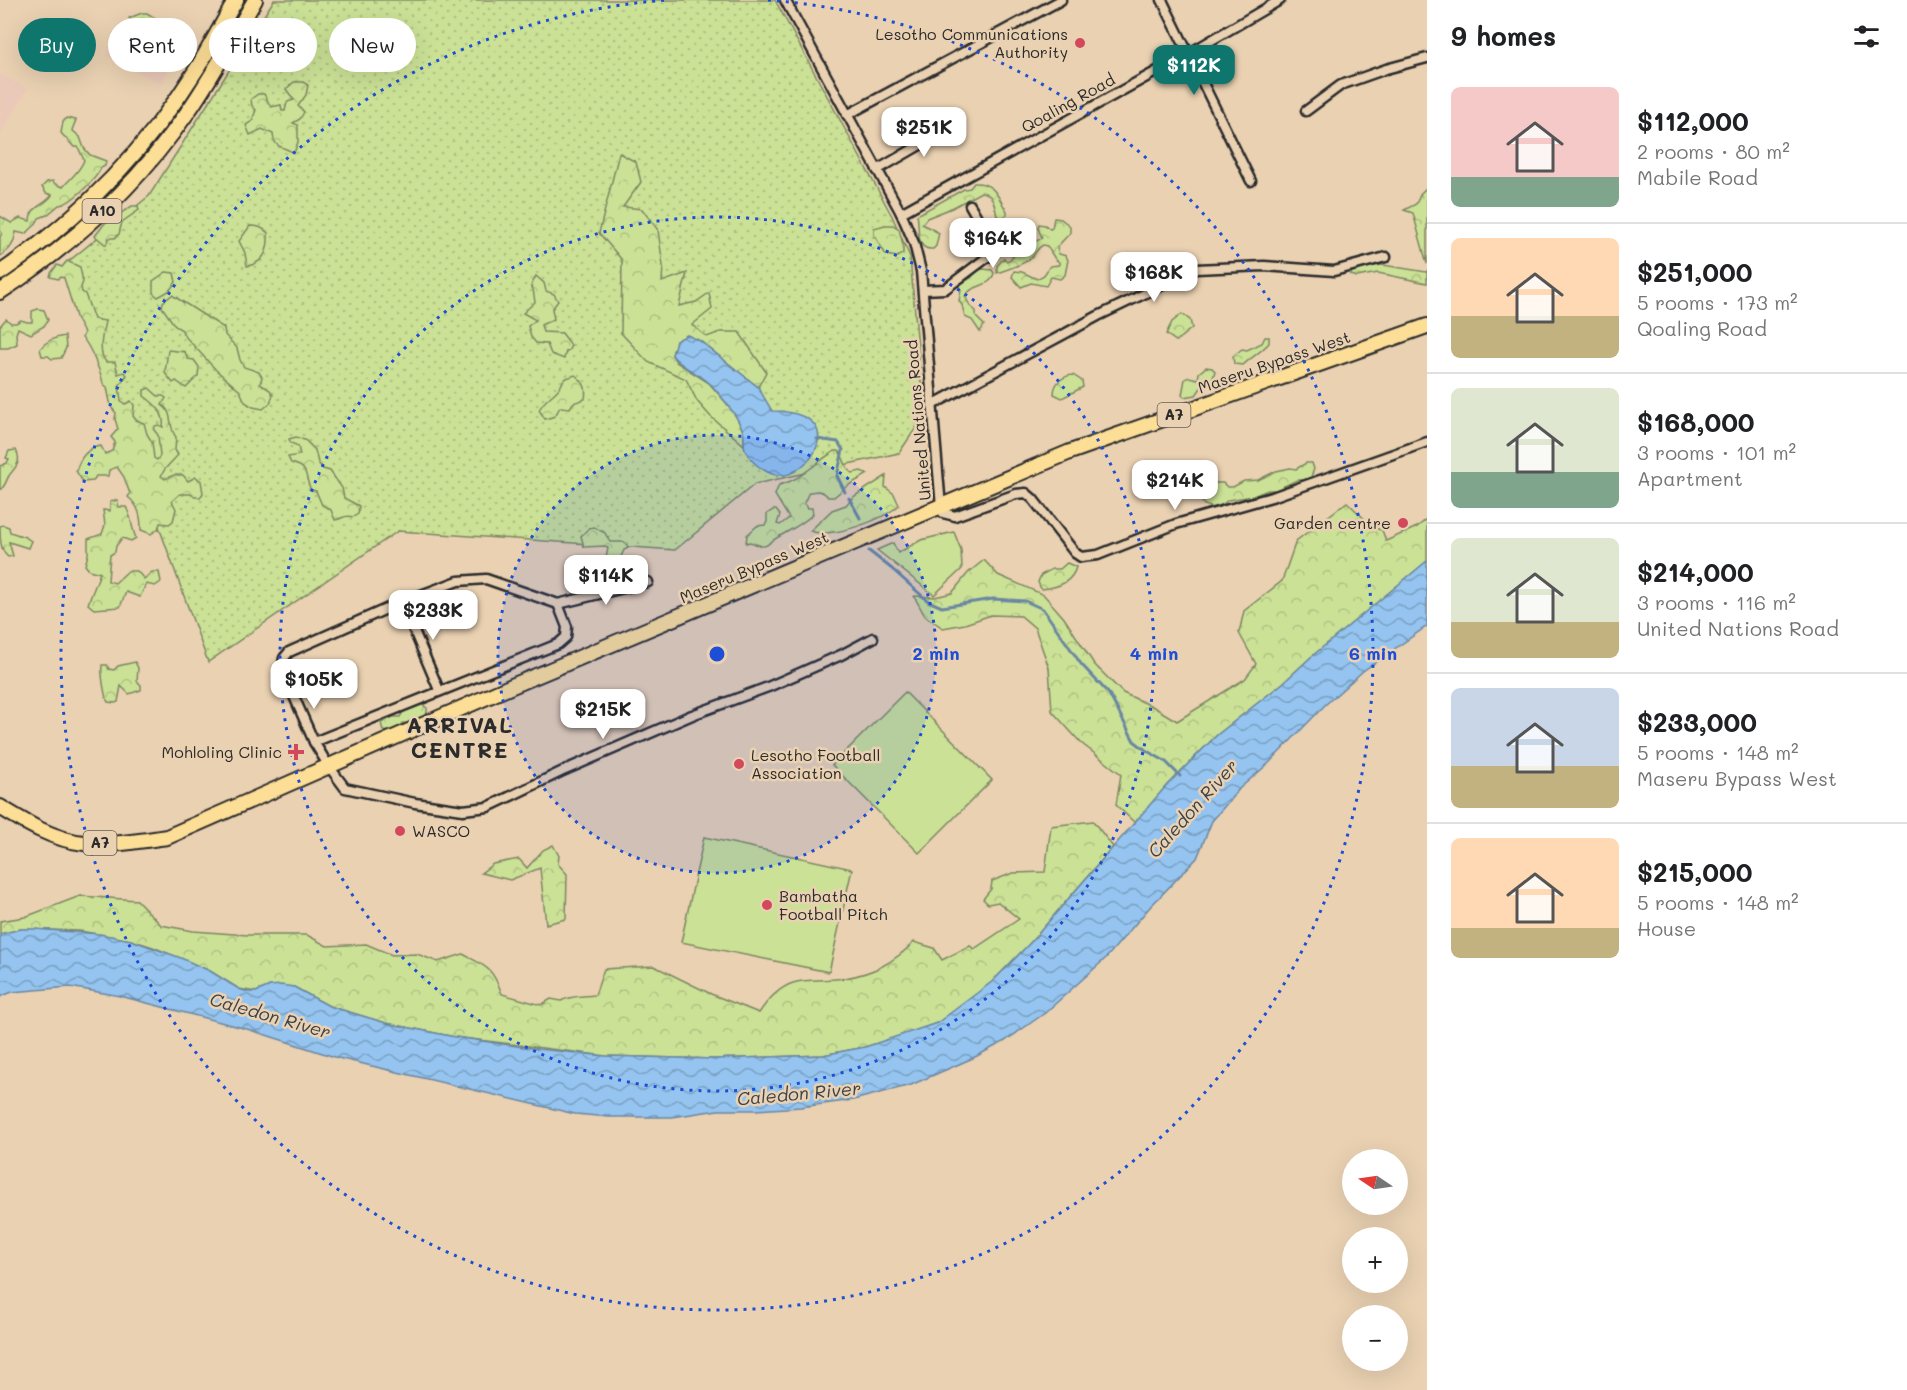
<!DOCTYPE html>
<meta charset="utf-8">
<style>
:root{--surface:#fff;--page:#f2f2f2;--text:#202124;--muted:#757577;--line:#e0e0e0;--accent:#0f766e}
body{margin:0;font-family:Mali,sans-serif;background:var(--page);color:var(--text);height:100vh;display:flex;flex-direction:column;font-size:22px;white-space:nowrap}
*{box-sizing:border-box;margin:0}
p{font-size:20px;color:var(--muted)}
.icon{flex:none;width:33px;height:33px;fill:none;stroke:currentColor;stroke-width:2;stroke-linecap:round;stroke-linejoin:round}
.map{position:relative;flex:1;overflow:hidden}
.sheet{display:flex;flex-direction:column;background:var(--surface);width:480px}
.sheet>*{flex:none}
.top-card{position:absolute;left:18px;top:18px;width:570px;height:54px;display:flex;gap:12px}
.needle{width:39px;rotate:283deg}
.fabs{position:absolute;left:1342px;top:1149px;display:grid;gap:12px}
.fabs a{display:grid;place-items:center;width:66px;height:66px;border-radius:50%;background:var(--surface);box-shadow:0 6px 24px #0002;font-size:30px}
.price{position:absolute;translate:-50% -51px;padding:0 14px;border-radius:12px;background:#fff;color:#222;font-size:20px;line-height:39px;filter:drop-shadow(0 2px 3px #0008)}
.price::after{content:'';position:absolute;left:50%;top:36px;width:18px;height:14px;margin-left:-9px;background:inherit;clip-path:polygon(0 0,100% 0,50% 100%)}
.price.on{background:var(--accent);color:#fff}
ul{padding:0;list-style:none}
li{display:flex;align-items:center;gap:18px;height:150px;padding:0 24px}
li+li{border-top:2px solid var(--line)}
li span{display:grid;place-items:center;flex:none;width:168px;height:120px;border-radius:9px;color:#555}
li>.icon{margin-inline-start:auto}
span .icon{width:72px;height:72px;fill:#fffc;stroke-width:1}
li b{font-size:26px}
h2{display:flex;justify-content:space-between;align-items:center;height:72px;padding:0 24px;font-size:26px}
.chip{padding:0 21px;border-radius:27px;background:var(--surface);box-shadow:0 6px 24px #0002;font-size:21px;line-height:54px}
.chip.on{background:var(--accent);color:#fff}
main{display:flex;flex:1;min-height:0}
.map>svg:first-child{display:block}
.built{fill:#ebc9b8}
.grass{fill:url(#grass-dots);stroke:#7b8660;stroke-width:1.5}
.forest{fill:url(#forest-crowns);stroke:#7b8660;stroke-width:1.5}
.green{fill:#cbe196;stroke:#7b8660;stroke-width:1.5}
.water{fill:url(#water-waves);stroke:#6a87a1;stroke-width:1.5}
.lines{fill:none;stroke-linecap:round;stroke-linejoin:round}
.stream{stroke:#6a87a1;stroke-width:3}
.minor-casing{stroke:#2b2b2b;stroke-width:13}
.primary-casing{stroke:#2b2b2b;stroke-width:18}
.trunk-casing{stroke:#2b2b2b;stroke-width:18}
.minor{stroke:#ead1b2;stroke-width:8}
.primary{stroke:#fdde96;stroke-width:14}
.trunk{stroke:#fdde96;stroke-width:14}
.ring{fill:none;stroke:#1d4ed8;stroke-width:3;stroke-dasharray:3 6}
.poi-dot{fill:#d1495b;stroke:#ead1b2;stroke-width:2}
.labels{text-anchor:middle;stroke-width:5;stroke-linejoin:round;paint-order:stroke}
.shield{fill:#ead1b2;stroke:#645d54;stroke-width:1.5}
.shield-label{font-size:15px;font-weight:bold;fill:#2b2b2b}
.poi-label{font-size:16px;fill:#2b2b2b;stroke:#ead1b2;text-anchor:end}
.street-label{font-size:16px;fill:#2b2b2b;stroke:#ead1b2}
.water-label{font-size:18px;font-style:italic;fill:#3b4248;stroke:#ead1b2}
.district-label{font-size:22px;font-weight:bold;letter-spacing:1.5px;fill:#2b2b2b;stroke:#ead1b2}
.centre{fill:#1d4ed8;stroke:#ead1b2;stroke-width:3}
.ring-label{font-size:18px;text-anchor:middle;font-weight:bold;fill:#1d4ed8;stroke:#ead1b2;stroke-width:5;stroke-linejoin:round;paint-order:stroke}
</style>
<main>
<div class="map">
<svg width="1427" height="1390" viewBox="0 0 1427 1390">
<defs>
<pattern id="grass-dots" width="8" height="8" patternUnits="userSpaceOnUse" patternTransform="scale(1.5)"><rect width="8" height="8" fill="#cbe196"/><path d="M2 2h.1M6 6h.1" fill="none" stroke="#aec181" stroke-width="1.8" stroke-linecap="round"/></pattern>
<pattern id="forest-crowns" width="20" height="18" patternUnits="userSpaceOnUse" patternTransform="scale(1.5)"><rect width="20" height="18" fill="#cbe196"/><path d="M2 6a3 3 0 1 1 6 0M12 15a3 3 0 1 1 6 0" fill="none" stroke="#aec181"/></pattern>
<pattern id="water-waves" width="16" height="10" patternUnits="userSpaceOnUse" patternTransform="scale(1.5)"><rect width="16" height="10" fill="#94c4ef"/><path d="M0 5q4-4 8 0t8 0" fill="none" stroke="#799fc2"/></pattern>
</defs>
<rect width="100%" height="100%" fill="#ead1b2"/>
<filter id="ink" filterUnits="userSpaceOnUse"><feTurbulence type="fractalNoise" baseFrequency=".0167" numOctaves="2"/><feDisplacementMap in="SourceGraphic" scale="12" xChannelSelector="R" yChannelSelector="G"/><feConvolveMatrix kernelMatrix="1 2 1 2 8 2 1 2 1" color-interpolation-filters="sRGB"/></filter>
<g filter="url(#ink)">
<!-- built -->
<g class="built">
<polygon points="122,20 184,40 161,84 106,56"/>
<polygon points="0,74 28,89 0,134"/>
</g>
<!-- grass -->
<polygon class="grass" points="274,0 775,0 892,216 910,257 924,416 899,453 755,484 675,550 398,531 208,662 64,265 149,196"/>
<!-- forest -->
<g class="forest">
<path d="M142,13H147L165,24L179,26L183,29L182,36H177C166,32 136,25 129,18Z"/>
<path d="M294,82H303L308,85L306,95L298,106L304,112L300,119L293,123L298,125V142L294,153C284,146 274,149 273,134L262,129L250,135L246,125L254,120L253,118L256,110L252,106L251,99L258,94H264L271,107L281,105L282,111H285L287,102L294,100L286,89Z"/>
<path d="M66,118L76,120L72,130L80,137L84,148L90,155L106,161L105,166L101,168C97,178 70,205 59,205L47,215L39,218C36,225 32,229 25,234L16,232C14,243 11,250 0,256V237L2,233L0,231V216L11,223L20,218L30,221C30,206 45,206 52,195L46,193L42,187L47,182L53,181L55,184L63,187C70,178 80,172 84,160L78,147H74L61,133L63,122Z"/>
<polygon points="619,153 636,162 641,182 623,207 642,209 658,230 663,266 662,282 687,273 679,306 696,302 709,293 712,309 692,325 707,337 720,332 739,332 766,372 758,387 700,341 687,335 676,341 672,355 676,362 709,383 734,412 744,433 744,445 710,416 697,401 686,379 648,362 621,333 622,260 599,233"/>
<path d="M974,183C995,182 998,198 1007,211V215L1002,218L997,216C995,206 993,193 981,192L952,208L927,218L922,224L939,233L936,246L933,249C914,251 920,225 917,215L964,189L970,188Z"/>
<polygon points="1427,187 1427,264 1413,213 1404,210 1416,204 1421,193"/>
<polygon points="132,206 138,206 139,210 122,222 119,234 115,238 109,238 106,245 95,236 105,223"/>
<path d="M1054,218L1061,219L1070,226V233L1057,247L1059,254L1066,256L1068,260L1065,275L1060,279L1051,277L1046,286L1031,283L1021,287L1012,277L1014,271L1022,272L1037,279L1044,275L1050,266L1059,265V262L1055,259L1047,246L1043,245C1037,248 1037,251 1033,256C1028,263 1006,270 997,273V266L1004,258L1007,261L1012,258C1014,256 1015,252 1017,249C1022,240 1035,244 1042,238L1038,228L1039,224L1045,225L1050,229L1052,228Z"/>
<polygon points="885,225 893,225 899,229 903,245 903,253 897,257 886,255 874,235 874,228"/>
<path d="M250,226C258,226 262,227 268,233C269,249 265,263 247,266L245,253L239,241Z"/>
<path d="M67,261L80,267L83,282L81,287L82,292L85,294L94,319L105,321C103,333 97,352 106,362H115L118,374L124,372L127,375L119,386L121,401L125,404L131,401L134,405L133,416L136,420L144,423L147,434L152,442L154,458L157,460L160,456L158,435L154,430L155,426L159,425L163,427C165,413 155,404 144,396V390L149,388L158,396H163L166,398L162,405C174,412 168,428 176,437L175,450L178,455L165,469L161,476L165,479L174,475H183L188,481L196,477L201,481L203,493L200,498L190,494H180L172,501L176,509L173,521L169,524L160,523L158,529L151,534L141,530C141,516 139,506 128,497L130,494L124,477L117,467L109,470L108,476H96L93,481L83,482L76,471C80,458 87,447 101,446L105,454L112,451L115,442L111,437L118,429L115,419L116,413L111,407L107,387L103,384C102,375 89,343 82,338L84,333L77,320L64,278L60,277L58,279L50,277L51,273L57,265L62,267Z"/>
<polygon points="1383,265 1426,272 1427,271 1427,283 1378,273 1357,277 1351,275 1352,270 1361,267"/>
<path d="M983,269L992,270L994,273C991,285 982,284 973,289C970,290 968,293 965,296L970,306L976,311V317L984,325L980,332L972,320L965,317L962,305L959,301L961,290L958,285L971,278L978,270Z"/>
<polygon points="166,272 174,273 176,282 169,291 158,297 153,293 153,281"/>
<polygon points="536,276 544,283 546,291 554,294 558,301 552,309 554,319 541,325 543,332 562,333 571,345 569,350 566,351 564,359 551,354 547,344 536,343 531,337 528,326 536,320 523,313 535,302 533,289 531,286"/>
<polygon points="172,295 224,328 225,335 237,348 240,360 244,367 259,372 262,377 260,384 270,390 273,395 270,403 263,409 253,407 245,402 240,391 216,370 183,334 182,330 175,326 162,307 163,302"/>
<polygon points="38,309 44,310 48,320 44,326 31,334 18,328 16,334 17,344 8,348 0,348 0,326 6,319 11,323 16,323 21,320 27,322 32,322 32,311"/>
<polygon points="1182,314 1190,320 1192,328 1176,341 1166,334 1172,322"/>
<path d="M65,336L66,348L61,358L52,359L48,356H42L40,349C46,341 55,337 65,336Z"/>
<path d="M1265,337H1269V343C1261,352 1252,357 1243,365L1234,364L1233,356L1242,349L1247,350L1262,343Z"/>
<polygon points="168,350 185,352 188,359 194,360 199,367 198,376 186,388 176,381 173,383 165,373"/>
<polygon points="1206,367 1212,368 1215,371 1213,378 1205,382 1196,395 1184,397 1182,395 1185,379 1189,377 1198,379 1199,373"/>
<path d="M575,375C584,382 587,387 585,399L573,403L570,408L560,407L555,416L545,419L539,410C546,396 559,394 564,379Z"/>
<path d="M1073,375L1082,381L1083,387L1062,398L1054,394C1054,383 1062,376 1073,375Z"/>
<path d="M296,437L305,440L315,450L318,463L323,469L330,471L342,488L344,498L359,506L358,514L353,517C344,514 343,519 335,520L331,510L322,505L316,491L311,490C303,475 311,468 291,463L288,457L300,455L298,446L291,443L289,439Z"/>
<path d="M16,450C21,460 18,465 11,473C6,478 7,485 0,490V466L7,463L9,459L6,458L9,451Z"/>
<path d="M835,451H839C845,459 844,467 852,473L861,471L868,474L847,486L834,497H828C823,490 817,491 809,492L804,503L808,508H812L813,514C801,526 785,532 772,541C769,543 767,546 764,546C761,547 754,543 750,542L746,543L747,535L757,526L765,525L767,522V514L773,510H776L780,515L777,524L780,525L789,518L775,495L779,485C802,480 815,462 835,451Z"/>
<polygon points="1306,463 1312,463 1314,469 1311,477 1304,480 1297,480 1276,490 1268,490 1253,496 1228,500 1217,509 1204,505 1196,489 1199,481 1207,483 1223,483 1227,487 1233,487 1244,481 1258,480 1276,471 1290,468 1296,469"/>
<path d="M886,476L885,487L894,494L899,505C883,520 832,539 810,531L832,510L846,505L853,497Z"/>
<path d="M117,500L119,507H126C132,517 131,527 136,538L131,541L122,538L116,546L115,552L110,555L108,581L115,583L128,571H137L144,579L152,572H159L161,582L155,586L146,584L140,597L126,592L120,607L94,609L88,604L100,573L89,570L85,565L88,555V539L102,534L105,525L103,510L110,511V502Z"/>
<polygon points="1347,502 1374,528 1382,530 1386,541 1417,527 1427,519 1427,561 1311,657 1283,683 1217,735 1167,785 1135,823 1116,805 1121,774 1081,743 1052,711 1049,668 1035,628 1021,616 991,615 965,624 943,628 925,616 914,596 935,597 952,593 968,573 984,560 998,575 1044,595 1064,618 1094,664 1123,693 1152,706 1177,721 1245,679 1256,664 1239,633 1244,611 1282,581 1296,541"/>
<path d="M3,525L9,527L10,532L25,537L31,541L28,548L9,542L13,556L8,557C0,551 0,537 0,526Z"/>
<polygon points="594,527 605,533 610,542 624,542 627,545 628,548 624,550 620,559 609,561 606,558 608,548 605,546 584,547 581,536 589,528"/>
<path d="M1067,563L1076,567C1072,583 1055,588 1041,589L1038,582L1041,575L1052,569H1060Z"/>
<path d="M135,662L138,668L137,681L141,685V690L129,694L121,686L118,702L115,703L108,702C104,696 101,672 102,665H107L109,669L114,670L118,666Z"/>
<polygon points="412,704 423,705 427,708 427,713 419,724 403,723 399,730 392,732 383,731 381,723 393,717 400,717 406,707"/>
<path d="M1093,821L1113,847L1031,942L993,981L964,1005L937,1023L901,1036L865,1047L823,1055L714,1059L606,1056L455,1037L386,1023L329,1006L294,987L270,986L256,992L239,989L210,971L153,947L131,940L80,931L21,929L0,934V921L25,917L80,896L137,900L161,925L193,931L248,935H307L327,946L366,944L392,955L417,954L438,962L463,954C487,967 492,967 502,994L541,1005L551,999L561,1001C572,995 582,997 595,995L604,969L654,966L711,994L759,1013C767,1001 778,988 793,983C807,978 829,981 845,978C874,973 893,963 914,942L934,948L942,960L970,946L974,949L1019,919L998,902L988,904L983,899L991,889L992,881L1013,873L1045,872L1051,826Z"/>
<polygon points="553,845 559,856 558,864 567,874 566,919 546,924 540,868 510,880 481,873 493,864 519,859 527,868 543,850"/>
</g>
<!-- green -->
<g class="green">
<polygon points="954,532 961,550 962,569 934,595 877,550 893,543 898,553 921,540"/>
<polygon points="905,692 992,780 919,853 832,765"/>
<polygon points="704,837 852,869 829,972 681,942"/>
</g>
<!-- water -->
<g class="water">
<path d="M687,335L700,341L758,387L772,411C790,411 823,416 818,442C815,456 808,462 797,470C777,484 753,467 745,449C743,443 745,436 743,431C739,419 731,409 724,400C719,394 714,387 708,382C697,372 681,368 672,355L676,341Z"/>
<polygon points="1427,561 1427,626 1363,671 1325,705 1269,763 1240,788 1212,821 1197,858 1149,908 1106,958 1045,1013 1005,1041 973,1058 911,1085 853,1100 801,1107 756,1110 718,1110 672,1117 609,1117 575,1114 338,1058 247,1029 120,996 70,987 12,992 0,997 0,934 21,929 35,929 100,934 131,940 181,958 210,971 239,989 248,992 256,992 270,986 281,985 294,987 329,1006 386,1023 455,1037 538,1049 606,1056 714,1059 823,1055 865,1047 937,1023 993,981 1031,942 1167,785 1217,735 1283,683 1311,657"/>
</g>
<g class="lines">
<!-- stream -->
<g class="stream">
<polyline points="817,439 838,442 843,450 837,476 845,492"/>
<polyline points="849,498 860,518"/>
<polyline points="869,551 892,569 928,601 942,607 993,599 1025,601 1043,609 1081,664 1109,694 1134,741 1147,751 1165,761 1180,776"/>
</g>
<defs>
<g id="minor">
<polyline points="785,0 901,213 914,243 921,271 941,507 943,513 955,516 1016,494 1026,493 1033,499 1075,553 1081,557 1098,555 1176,524 1275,496 1427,442"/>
<polyline points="1162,0 1251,181"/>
<polyline points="1306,111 1341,85 1386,69 1427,58"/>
<polyline points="847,115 1061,0"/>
<polyline points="877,170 958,123"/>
<polyline points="901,213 1188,54 1280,0"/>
<polyline points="923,290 945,289 989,256 993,251 993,245 970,205"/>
<polyline points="932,405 1098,316 1196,269 1264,266 1334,271 1386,257"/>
<polyline points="648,582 558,604 486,579 458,581 402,602 289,652 284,658 282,669 314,742 328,765 345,788 415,803 463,810 488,807 565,770 692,715 768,687 841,655 873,638"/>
<polyline points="402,602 439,690"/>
<polyline points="314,742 558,644 566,637 567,627 558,604"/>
</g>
<path id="primary" d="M0,807C26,823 54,840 84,843C112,846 140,841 167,837L512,686L1070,452L1427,326"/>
<g id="trunk">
<path d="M0,273C79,219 147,149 198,67C211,45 223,22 236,0"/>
<path d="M0,292C72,245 138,184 187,113C212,77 233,38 255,0"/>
</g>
</defs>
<!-- minor casing -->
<use href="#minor" class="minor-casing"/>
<!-- primary casing -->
<use href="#primary" class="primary-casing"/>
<!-- trunk casing -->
<use href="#trunk" class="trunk-casing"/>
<!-- minor -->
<use href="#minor" class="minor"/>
<!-- primary -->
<use href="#primary" class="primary"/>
<!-- trunk -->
<use href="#trunk" class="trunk"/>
</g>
</g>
<!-- distance rings -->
<circle cx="717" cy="654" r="219" fill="#1d4ed8" fill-opacity=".12"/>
<g class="ring">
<circle cx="717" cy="654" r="219"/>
<circle cx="717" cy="654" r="437"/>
<path d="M768 0A656 656 0 1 1 666 0"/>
</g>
<!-- markers -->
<g class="poi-dot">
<circle cx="1080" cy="43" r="6"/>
<circle cx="1403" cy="523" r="6"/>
<path d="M293 743h6v6h6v6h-6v6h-6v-6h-6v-6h6z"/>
<circle cx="739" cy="764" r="6"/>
<circle cx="400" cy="831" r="6"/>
<circle cx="767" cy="905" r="6"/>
</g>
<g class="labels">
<!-- shield labels -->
<g class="shield">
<rect x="82.5" y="199" width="39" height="24" rx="4.5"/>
<rect x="1157.5" y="403" width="33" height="24" rx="4.5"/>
<rect x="83.5" y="831" width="33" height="24" rx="4.5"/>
</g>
<g class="shield-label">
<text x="102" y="216">A10</text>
<text x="1174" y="420">A7</text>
<text x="100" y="848">A7</text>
</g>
<!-- poi labels -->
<g class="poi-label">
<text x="1068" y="40">Lesotho Communications<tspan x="1068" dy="18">Authority</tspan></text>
<text x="1391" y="529">Garden centre</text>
<text x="282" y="758">Mohloling Clinic</text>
<text x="751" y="761" text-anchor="start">Lesotho Football<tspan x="751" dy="18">Association</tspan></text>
<text x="412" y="837" text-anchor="start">WASCO</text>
<text x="779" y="902" text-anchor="start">Bambatha<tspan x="779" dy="18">Football Pitch</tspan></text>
</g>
<!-- street labels -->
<g class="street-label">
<text transform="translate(1068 103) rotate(-29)" y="6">Qoaling Road</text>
<text transform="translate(1274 362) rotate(-19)" y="6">Maseru Bypass West</text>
<text transform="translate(918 420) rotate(-95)" y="6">United Nations Road</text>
<text transform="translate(754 567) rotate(-23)" y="6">Maseru Bypass West</text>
</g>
<!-- water labels -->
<g class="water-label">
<text transform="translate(1193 809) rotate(-48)" y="6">Caledon River</text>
<text transform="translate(270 1016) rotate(16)" y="6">Caledon River</text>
<text transform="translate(799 1094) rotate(-5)" y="6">Caledon River</text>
</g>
<!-- district labels -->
<g class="district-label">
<text x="460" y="733">ARRIVAL<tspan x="460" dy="25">CENTRE</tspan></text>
</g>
</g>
<circle cx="717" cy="654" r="9" class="centre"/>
<g class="ring-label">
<text x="936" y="660">2 min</text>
<text x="1154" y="660">4 min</text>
<text x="1373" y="660">6 min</text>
</g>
</svg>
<div class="fabs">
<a><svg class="needle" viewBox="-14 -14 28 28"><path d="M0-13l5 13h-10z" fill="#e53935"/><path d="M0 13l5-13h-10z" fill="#757577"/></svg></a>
<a>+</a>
<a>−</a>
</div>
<b class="price on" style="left:1194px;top:96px">$112K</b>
<b class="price" style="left:924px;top:158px">$251K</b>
<b class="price" style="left:993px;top:269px">$164K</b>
<b class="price" style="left:1154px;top:303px">$168K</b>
<b class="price" style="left:1175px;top:511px">$214K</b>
<b class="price" style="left:606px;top:606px">$114K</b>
<b class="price" style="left:433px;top:641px">$233K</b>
<b class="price" style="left:314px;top:710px">$105K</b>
<b class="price" style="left:603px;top:740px">$215K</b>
<div class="top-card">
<a class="chip on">Buy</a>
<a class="chip">Rent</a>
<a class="chip">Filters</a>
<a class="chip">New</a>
</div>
</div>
<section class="sheet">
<h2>9 homes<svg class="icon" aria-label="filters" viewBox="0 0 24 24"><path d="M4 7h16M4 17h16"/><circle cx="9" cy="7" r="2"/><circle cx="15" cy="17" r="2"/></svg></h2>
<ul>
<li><span style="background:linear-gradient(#f6c9c9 75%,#7fa58c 0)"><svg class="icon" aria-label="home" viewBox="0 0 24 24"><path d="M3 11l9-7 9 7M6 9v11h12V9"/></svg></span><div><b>$112,000</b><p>2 rooms · 80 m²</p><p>Mabile Road</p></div></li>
<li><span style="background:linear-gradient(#ffd9b3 65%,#c2b280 0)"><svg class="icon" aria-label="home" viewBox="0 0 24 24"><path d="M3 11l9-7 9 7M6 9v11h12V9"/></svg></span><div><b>$251,000</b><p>5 rooms · 173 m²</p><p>Qoaling Road</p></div></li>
<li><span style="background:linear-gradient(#dfe7d0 70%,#7fa58c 0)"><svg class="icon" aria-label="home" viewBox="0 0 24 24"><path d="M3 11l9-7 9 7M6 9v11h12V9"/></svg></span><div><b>$168,000</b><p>3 rooms · 101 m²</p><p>Apartment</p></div></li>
<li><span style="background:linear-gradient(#dfe7d0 70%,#c2b280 0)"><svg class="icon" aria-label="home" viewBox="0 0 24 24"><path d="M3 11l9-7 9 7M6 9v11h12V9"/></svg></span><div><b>$214,000</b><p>3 rooms · 116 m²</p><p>United Nations Road</p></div></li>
<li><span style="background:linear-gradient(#c9d6e8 65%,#c2b280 0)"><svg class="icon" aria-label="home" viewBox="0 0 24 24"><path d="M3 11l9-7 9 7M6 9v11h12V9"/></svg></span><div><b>$233,000</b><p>5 rooms · 148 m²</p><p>Maseru Bypass West</p></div></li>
<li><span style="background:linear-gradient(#ffd9b3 75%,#c2b280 0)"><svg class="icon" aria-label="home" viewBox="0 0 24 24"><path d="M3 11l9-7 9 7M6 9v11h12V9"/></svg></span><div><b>$215,000</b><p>5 rooms · 148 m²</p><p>House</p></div></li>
</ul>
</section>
</main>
